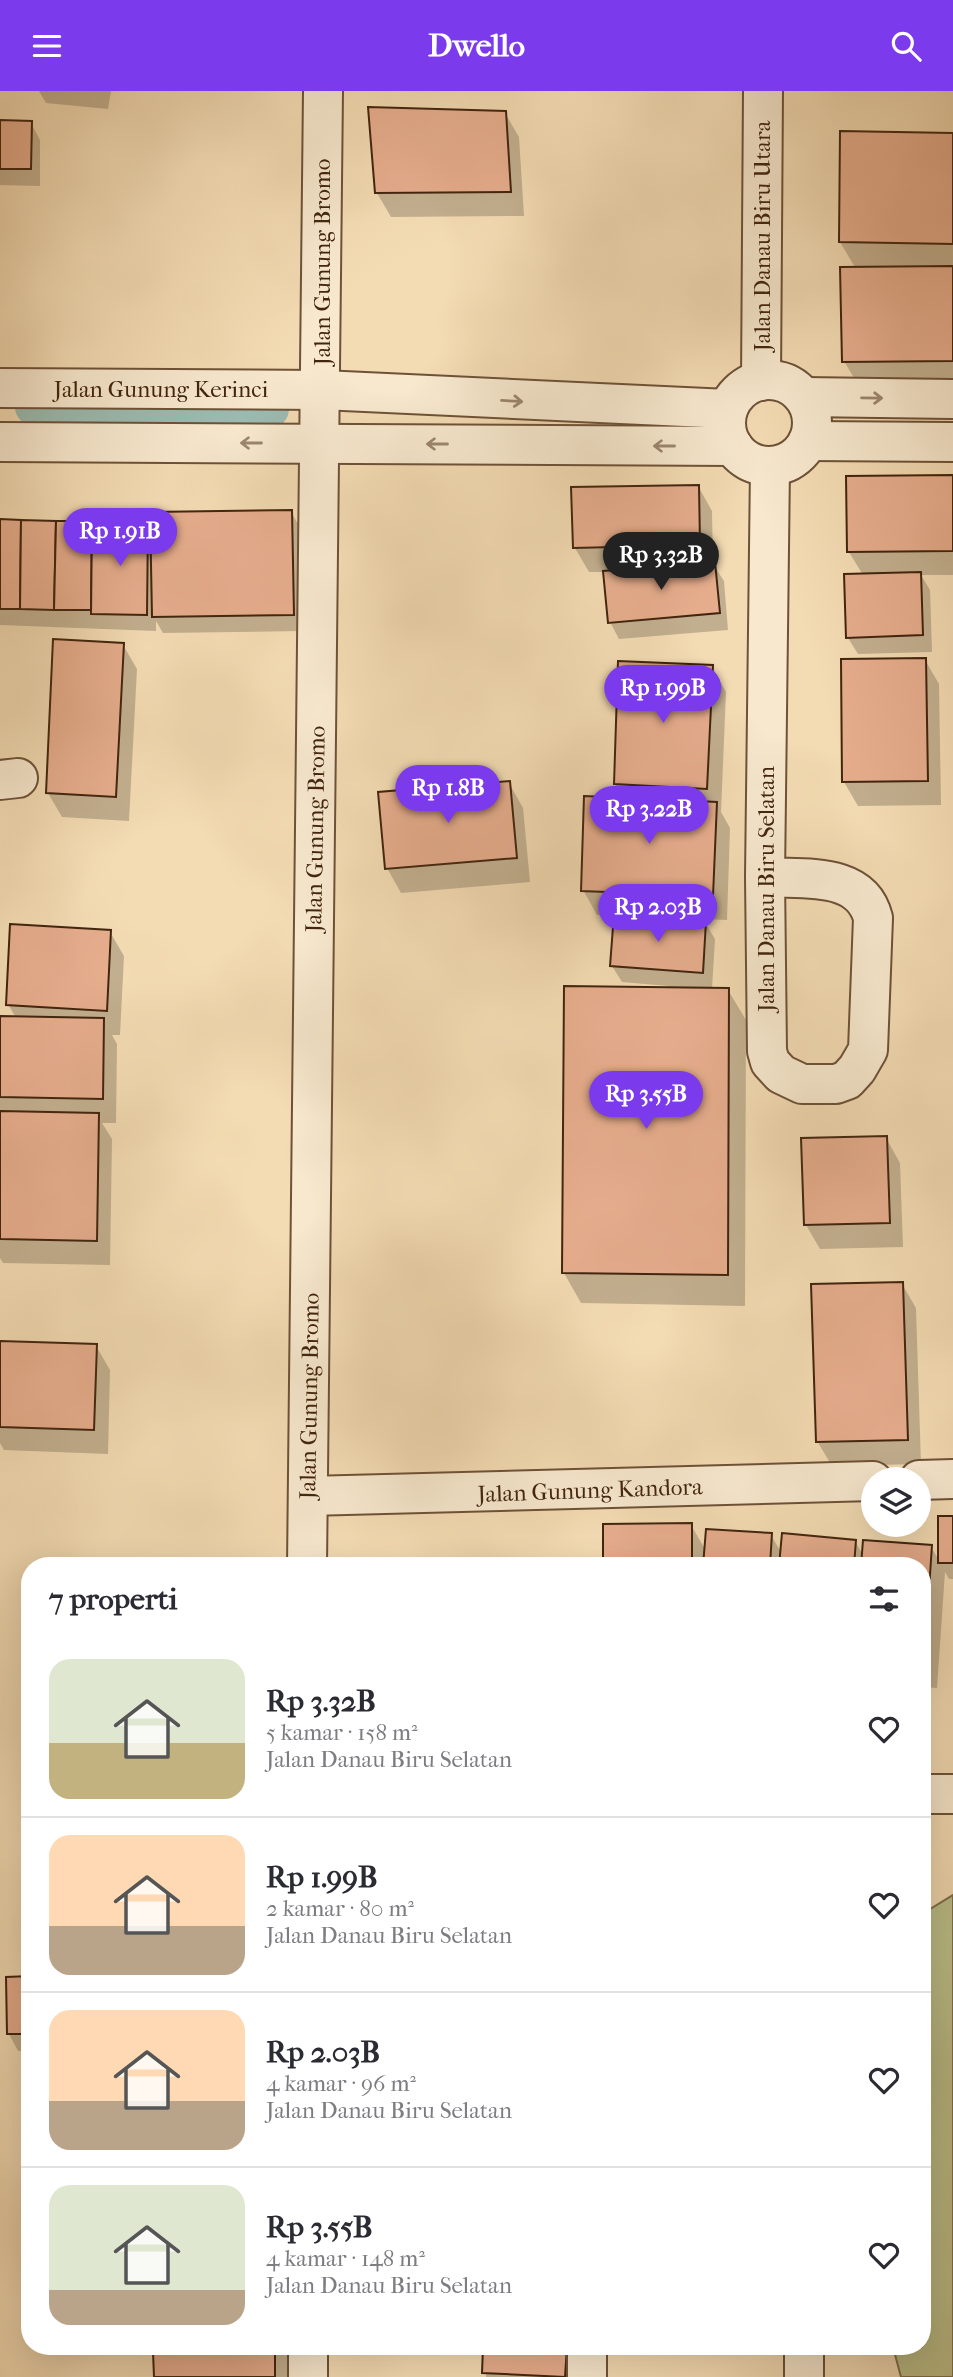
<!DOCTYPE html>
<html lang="id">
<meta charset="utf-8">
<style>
:root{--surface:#fff;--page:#f2f2f3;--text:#2b2b33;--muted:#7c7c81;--line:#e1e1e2;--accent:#7c3aed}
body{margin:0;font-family:"IM FELL French Canon",serif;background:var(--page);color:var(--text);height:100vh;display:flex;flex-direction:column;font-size:26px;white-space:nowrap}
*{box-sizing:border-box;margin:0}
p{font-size:23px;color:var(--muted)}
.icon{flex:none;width:38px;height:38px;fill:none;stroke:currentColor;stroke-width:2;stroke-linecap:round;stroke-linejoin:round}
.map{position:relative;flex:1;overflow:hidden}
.side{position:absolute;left:21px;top:1466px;width:910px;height:798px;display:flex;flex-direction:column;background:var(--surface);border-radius:28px;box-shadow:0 7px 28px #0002}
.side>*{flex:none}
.fabs{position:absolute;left:861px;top:1376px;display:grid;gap:14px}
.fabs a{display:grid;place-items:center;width:70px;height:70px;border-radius:50%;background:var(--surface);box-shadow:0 7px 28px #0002;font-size:35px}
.price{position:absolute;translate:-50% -60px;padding:0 16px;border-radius:24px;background:var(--accent);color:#fff;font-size:23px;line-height:46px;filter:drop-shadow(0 2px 4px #0008)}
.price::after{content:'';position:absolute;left:50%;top:42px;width:21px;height:16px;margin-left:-10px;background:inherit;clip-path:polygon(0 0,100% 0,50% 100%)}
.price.on{background:#222;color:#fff}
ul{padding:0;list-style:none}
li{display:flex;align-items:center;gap:21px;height:175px;padding:0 28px}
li+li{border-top:2px solid var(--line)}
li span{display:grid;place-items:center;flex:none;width:196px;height:140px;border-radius:21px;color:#555}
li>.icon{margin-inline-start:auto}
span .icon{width:84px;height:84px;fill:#fffc;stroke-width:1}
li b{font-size:30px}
h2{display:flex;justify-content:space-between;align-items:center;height:84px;padding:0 28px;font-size:30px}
header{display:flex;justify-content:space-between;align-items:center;height:91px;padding:0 28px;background:var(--accent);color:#fff;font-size:32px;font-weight:700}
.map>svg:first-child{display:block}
.green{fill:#bbc08c;stroke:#7e724d;stroke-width:2}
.shadow{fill:#0003}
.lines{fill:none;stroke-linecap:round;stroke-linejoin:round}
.canal{stroke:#9bbbb1;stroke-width:38}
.building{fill:#e6ad8d;stroke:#42250e;stroke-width:2}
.minor-casing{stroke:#6e5237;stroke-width:42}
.minor{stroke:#f7e8ce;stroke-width:38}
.oneway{stroke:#9c866e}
.labels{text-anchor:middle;stroke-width:5;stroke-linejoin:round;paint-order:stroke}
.street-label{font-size:23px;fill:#42250e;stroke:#f7e8ce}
</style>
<header><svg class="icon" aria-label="menu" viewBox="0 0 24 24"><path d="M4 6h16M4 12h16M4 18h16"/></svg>Dwello<svg class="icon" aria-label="search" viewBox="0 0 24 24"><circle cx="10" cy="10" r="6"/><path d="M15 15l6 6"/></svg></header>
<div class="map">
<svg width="953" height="2286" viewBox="0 0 953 2286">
<rect width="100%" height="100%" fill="#f3dbb3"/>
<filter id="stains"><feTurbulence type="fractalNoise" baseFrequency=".00286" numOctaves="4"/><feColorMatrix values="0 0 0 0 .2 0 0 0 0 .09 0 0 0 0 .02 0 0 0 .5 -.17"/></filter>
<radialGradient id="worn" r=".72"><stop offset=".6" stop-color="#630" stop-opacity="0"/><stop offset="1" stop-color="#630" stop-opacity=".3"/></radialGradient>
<!-- green -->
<polygon class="green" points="953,1804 953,2286 901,2286 893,2256 922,2256 922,1823"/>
<!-- shadow -->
<g class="shadow">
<polygon points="39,0 111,0 108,18 46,12"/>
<polygon points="505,22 519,46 524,125 391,126 377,102"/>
<polygon points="0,31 31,32 40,49 40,95 0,94"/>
<polygon points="953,43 953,287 854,287 844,270 856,178 840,151"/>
<polygon points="953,386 953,484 921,484 930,499 932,561 858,563 848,547 863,484 849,461"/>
<polygon points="698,395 712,420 713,473 724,490 728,539 619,548 610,531 605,481 589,481 575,457"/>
<polygon points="291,421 301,438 303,540 163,542 156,530 156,540 0,534 0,430 147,433 152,441"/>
<polygon points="123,554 137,578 129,730 62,726 48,702"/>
<polygon points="925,569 939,593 941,714 858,715 844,691"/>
<polygon points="712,576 726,601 721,721 730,737 727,829 703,828 715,848 712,898 728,899 746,929 745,1215 581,1212 564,1182 668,895 622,891 612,875 615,824 597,824 583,799 624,709 615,693"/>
<polygon points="509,692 523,717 530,791 401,802 387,777"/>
<polygon points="110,841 124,865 120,944 112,944 117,953 116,1032 102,1032 112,1048 110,1174 3,1172 0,1167 0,927 16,927 8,913"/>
<polygon points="886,1047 900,1072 903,1156 820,1158 806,1134"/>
<polygon points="902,1193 916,1217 921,1373 832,1375 817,1350"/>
<polygon points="0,1251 96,1255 110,1279 108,1363 4,1359 0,1352"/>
<polygon points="953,1427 953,1488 949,1488 945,1481 937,1597 922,1596 922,1475 605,1475 604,1434 691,1434 706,1460 771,1444 782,1463 855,1450 863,1464 931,1456 940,1471"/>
<polygon points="30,1887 30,1960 18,1960 9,1943"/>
<polygon points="184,2256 291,2256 291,2286 155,2286 184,2262"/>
<polygon points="485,2256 576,2256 575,2286 486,2286"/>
</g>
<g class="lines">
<!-- canal -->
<polyline class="canal" points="34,316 270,318"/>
</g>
<!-- building -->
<g class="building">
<polygon points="368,16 506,20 511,101 375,102"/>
<polygon points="0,29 32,30 31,78 0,78"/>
<polygon points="840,40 953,42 953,153 839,151"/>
<polygon points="953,175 953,270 842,271 840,176"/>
<polygon points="953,384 953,460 847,461 846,385"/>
<polygon points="699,394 700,454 573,457 571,396"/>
<polygon points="292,419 294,524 152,526 150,421"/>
<polygon points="0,428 21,429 20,518 0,518"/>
<polygon points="21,429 56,430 54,519 20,518"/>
<polygon points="56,430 92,430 91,519 54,519"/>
<polygon points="92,430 148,431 147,524 91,523"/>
<polygon points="715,471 720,522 608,532 603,480"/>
<polygon points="921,481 923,544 846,547 844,483"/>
<polygon points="53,548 124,552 116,706 46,702"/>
<polygon points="926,567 928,690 842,691 841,568"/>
<polygon points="618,570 713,574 707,698 614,693"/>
<polygon points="510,690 517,767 385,778 378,701"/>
<polygon points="584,705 717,711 713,805 581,800"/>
<polygon points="614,823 706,830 703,882 610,875"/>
<polygon points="10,833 111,839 107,920 6,914"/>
<polygon points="564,895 729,897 728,1184 562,1182"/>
<polygon points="0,925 104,927 103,1008 0,1006"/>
<polygon points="0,1020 99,1022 97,1150 0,1148"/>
<polygon points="887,1045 890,1132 804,1134 801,1047"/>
<polygon points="903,1191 908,1349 816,1351 811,1193"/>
<polygon points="0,1250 97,1253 94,1339 0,1336"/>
<rect x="938" y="1425" width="15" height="47"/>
<polygon points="692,1432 692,1475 603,1475 603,1433"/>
<polygon points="706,1438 772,1442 770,1475 703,1475"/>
<polygon points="782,1442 856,1449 854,1475 779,1475"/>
<polygon points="863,1449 932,1454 924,1573 922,1475 861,1475"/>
<polygon points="30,1885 30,1943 7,1943 6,1886"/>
<polygon points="182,2256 275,2256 275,2286 154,2286 153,2261 182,2260"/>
<polygon points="483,2256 567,2256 565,2286 482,2282"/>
</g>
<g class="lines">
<defs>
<g id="minor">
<circle cx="769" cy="332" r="43"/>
<polyline points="761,290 763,0"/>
<polyline points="0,297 322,299 728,318"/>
<polyline points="804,306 953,308"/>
<polyline points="808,350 953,351"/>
<polyline points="0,351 733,355"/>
<polyline points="0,689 18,687"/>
<path d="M765,786C804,789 861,780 873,827L868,959L857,978L847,989L836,993H802L781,983L770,971L767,960L765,786L770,376"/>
<polyline points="919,1389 953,1388"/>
<polyline points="308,1405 873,1390"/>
<polyline points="307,1475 323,0"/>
<polyline points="922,1703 953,1703"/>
<polyline points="308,2256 308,2286"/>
<polyline points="587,2256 587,2286"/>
<polyline points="804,2256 804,2286"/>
</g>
</defs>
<!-- minor casing -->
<use href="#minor" class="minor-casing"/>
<!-- minor -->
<use href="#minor" class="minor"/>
</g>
<!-- one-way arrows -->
<defs><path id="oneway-shaft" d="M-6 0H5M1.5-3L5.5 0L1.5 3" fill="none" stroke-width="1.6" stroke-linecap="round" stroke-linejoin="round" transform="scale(1.75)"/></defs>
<g class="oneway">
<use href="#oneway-shaft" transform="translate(872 307) rotate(1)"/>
<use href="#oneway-shaft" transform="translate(512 310) rotate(3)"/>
<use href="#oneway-shaft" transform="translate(251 352) rotate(-180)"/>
<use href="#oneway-shaft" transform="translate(437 353) rotate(-180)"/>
<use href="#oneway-shaft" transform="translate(664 355) rotate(-180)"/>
</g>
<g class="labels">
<!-- street labels -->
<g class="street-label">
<text transform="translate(762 145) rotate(-90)" y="8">Jalan Danau Biru Utara</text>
<text transform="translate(322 171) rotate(-90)" y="8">Jalan Gunung Bromo</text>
<text x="161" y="306">Jalan Gunung Kerinci</text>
<text transform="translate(315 738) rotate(-89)" y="8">Jalan Gunung Bromo</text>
<text transform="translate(766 798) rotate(-90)" y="8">Jalan Danau Biru Selatan</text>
<text transform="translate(309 1305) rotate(-89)" y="8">Jalan Gunung Bromo</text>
<text transform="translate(590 1399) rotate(-2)" y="8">Jalan Gunung Kandora</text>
</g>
</g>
<rect width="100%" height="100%" filter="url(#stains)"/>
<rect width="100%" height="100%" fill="url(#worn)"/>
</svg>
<div class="fabs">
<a><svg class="icon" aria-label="layers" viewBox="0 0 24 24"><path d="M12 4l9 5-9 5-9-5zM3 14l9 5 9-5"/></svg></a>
</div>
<b class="price" style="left:120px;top:477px">Rp 1.91B</b>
<b class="price on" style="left:661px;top:501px">Rp 3.32B</b>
<b class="price" style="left:663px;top:634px">Rp 1.99B</b>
<b class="price" style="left:448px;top:734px">Rp 1.8B</b>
<b class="price" style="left:649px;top:755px">Rp 3.22B</b>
<b class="price" style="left:658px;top:853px">Rp 2.03B</b>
<b class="price" style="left:646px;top:1040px">Rp 3.55B</b>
<section class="side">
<h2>7 properti<svg class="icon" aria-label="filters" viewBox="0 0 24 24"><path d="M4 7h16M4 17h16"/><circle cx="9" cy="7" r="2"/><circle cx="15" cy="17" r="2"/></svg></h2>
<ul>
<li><span style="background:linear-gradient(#dfe7d0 60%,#c2b280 0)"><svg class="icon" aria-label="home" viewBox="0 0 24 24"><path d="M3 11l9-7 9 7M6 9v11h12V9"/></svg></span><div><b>Rp 3.32B</b><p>5 kamar · 158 m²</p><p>Jalan Danau Biru Selatan</p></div><svg class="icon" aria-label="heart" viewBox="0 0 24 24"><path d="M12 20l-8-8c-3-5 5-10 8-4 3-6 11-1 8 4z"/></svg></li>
<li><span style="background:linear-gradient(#ffd9b3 65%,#b9a48a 0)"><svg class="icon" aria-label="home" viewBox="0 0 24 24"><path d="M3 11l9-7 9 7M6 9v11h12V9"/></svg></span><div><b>Rp 1.99B</b><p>2 kamar · 80 m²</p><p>Jalan Danau Biru Selatan</p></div><svg class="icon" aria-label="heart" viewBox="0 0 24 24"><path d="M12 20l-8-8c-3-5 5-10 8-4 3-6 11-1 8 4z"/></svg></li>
<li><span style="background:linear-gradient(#ffd9b3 65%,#b9a48a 0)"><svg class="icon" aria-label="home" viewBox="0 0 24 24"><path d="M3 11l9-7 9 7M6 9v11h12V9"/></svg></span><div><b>Rp 2.03B</b><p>4 kamar · 96 m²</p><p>Jalan Danau Biru Selatan</p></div><svg class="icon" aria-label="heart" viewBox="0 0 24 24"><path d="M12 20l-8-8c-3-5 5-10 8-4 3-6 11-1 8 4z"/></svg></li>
<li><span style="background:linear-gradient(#dfe7d0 75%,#b9a48a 0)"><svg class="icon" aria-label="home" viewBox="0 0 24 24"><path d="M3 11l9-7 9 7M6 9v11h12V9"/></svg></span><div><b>Rp 3.55B</b><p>4 kamar · 148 m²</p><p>Jalan Danau Biru Selatan</p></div><svg class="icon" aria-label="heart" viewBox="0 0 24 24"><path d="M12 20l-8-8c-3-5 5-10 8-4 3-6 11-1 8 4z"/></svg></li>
</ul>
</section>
</div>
